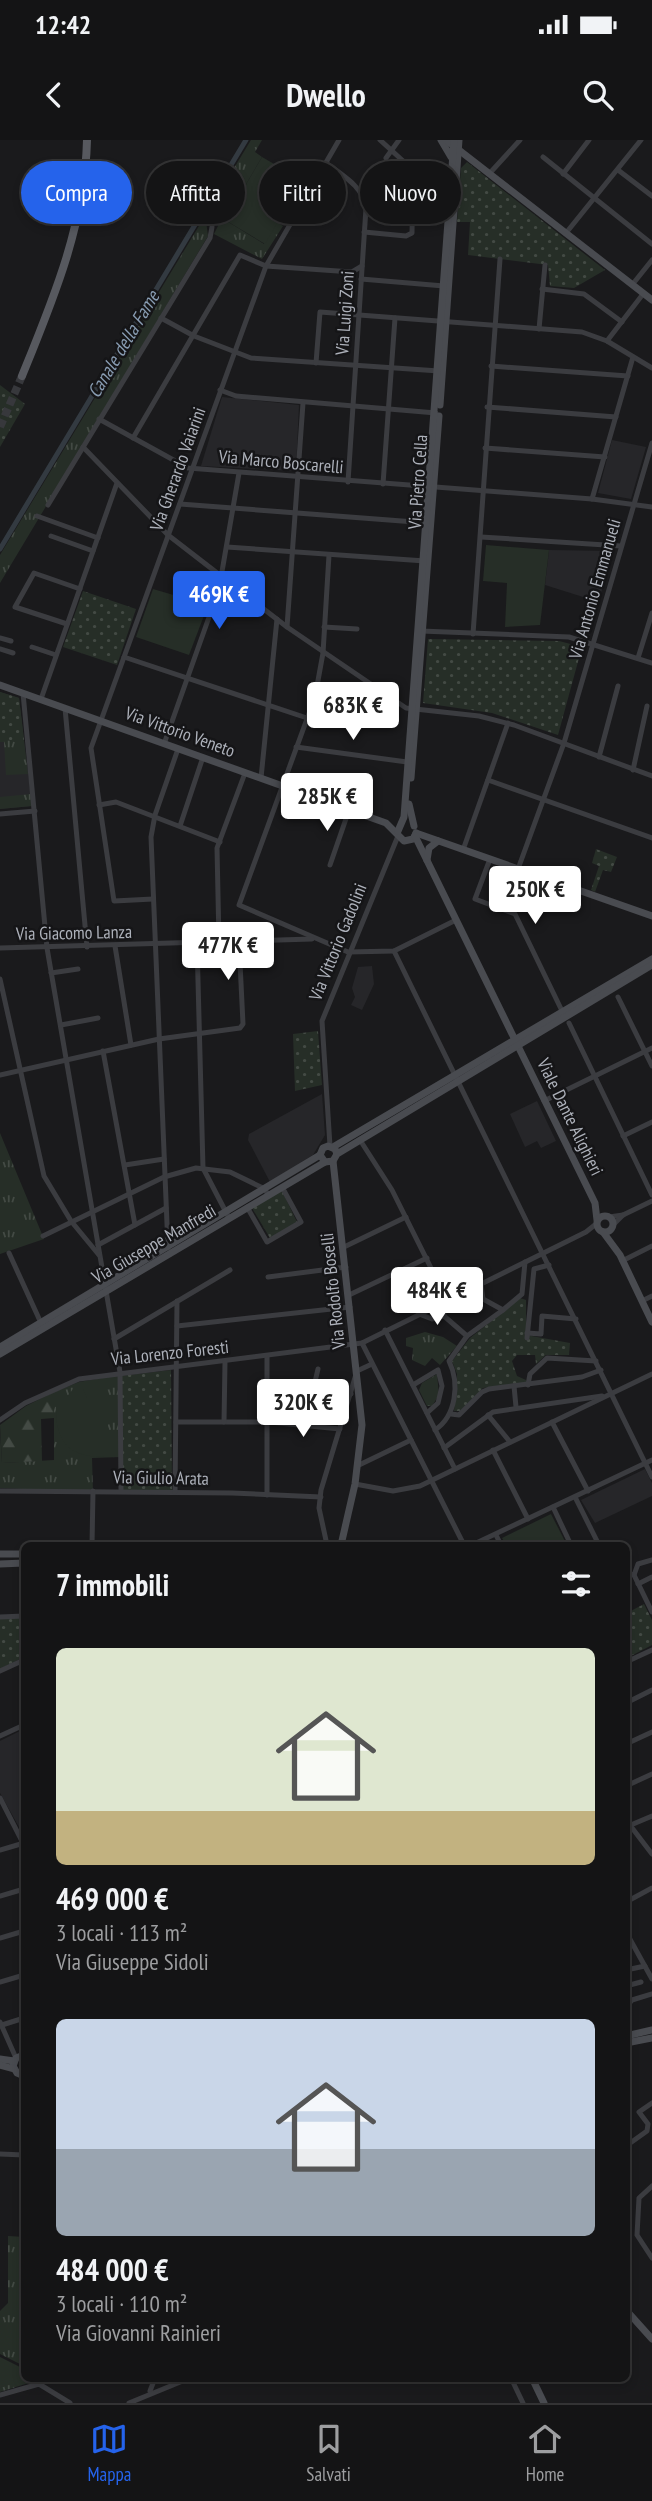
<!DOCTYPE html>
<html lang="it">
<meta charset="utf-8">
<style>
:root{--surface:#141415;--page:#1d1d1e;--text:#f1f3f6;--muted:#9d9ea0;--line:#333334;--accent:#2563eb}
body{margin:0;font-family:"PT Sans Narrow",sans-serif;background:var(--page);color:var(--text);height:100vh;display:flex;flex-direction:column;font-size:26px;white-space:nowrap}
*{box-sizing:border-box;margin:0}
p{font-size:23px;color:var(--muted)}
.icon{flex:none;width:38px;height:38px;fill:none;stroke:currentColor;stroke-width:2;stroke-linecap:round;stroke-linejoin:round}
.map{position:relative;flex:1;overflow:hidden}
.panel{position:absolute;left:21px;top:1402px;width:609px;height:840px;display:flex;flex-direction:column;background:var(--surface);border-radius:10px;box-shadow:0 4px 10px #0003,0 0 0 2px var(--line)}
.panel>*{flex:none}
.guide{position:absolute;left:21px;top:21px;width:611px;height:63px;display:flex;gap:14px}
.price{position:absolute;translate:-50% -60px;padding:0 16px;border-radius:7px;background:#fff;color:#222;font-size:23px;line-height:46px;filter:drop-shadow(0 2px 4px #0008)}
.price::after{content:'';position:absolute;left:50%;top:42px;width:21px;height:16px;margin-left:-10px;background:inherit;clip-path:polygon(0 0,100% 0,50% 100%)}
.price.selected{background:var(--accent);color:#fff}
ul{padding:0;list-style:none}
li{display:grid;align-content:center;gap:14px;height:371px;padding:0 35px}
li span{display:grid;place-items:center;height:217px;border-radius:10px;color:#555}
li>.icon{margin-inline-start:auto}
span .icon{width:126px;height:126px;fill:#fffc;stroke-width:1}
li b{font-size:30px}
h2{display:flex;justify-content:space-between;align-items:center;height:84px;padding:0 35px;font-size:30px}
.tag{padding:0 24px;border-radius:32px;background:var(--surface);box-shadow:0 4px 10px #0003,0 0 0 2px var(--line);font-size:24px;line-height:63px}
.tag.selected{background:var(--accent);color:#fff}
.status{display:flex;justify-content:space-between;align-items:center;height:49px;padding:0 35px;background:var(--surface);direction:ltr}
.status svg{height:19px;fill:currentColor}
header{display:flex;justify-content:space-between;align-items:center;height:91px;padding:0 35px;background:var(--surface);font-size:32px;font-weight:700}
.menu{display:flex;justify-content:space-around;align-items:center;height:98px;border-top:2px solid var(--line);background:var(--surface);font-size:19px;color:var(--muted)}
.menu a{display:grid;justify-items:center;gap:4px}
.menu .selected{color:var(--accent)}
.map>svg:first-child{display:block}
.built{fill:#262629}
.grass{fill:url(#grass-tufts)}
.forest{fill:url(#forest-firs)}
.park{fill:url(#park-dots)}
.garden{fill:#262e27}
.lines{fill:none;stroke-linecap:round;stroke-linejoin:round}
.canal{stroke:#333a41;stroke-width:5}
.primary-tunnel{stroke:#37383c;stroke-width:8;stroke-dasharray:8 4;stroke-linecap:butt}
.street{stroke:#3b3c40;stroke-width:5}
.secondary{stroke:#494b50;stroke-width:7}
.primary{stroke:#57595f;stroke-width:8}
.labels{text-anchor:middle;stroke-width:5;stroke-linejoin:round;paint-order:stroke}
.street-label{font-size:18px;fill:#adb1ba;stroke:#151517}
.water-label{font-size:19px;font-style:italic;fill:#889cb2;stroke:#151517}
</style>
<div class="status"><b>12:42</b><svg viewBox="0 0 49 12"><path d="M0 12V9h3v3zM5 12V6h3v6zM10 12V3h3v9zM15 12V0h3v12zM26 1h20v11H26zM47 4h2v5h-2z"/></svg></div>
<header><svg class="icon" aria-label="back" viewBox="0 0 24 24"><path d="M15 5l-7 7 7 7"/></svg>Dwello<svg class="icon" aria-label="search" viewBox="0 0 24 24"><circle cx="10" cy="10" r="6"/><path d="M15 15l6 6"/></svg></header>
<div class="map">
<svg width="652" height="2263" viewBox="0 0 652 2263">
<defs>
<pattern id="grass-tufts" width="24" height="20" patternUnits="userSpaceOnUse" patternTransform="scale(1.75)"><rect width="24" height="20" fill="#262e27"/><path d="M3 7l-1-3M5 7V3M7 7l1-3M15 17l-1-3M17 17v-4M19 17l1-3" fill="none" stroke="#434a44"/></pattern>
<pattern id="forest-firs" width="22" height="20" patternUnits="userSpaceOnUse" patternTransform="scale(1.75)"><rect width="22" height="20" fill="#262e27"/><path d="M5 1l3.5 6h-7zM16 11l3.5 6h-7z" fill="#434a44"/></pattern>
<pattern id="park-dots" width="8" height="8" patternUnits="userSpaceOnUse" patternTransform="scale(1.75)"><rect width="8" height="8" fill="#262e27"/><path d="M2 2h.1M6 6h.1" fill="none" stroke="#434a44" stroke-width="1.8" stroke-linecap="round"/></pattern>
</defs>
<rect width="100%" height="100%" fill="#1a1a1c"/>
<!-- built -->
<g class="built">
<polygon points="222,257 299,265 296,331 201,326"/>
<polygon points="612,300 646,307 631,359 598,353"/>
<polygon points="549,410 611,411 599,462 545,445"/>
<polygon points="24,600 32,666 0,669 0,601"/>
<polygon points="372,826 374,844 362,870 351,865 355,857 352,848 358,827"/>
<polygon points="322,954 325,995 313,1015 270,1042 248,1000 249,994"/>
<polygon points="537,961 556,1001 541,1008 537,1001 525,1007 510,974"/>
<polygon points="645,1329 652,1343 652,1356 595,1383 581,1360"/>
<polygon points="24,1589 24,1696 0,1653 0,1601"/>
</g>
<!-- grass -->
<g class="grass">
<polygon points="251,0 262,0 255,12 262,17 225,80 264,104 277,82 283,86 262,119 214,94 218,86 215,79 206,81 208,96 0,443 0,415"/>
<polygon points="0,552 19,558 28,634 6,635 4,602 0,602"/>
<polygon points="31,654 32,666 0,669 0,657"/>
<polygon points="0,993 44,1099 0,1114"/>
<polygon points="425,1192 443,1197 457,1206 440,1225 432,1218 425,1226 412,1220 413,1208 406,1206 406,1198"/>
<polygon points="437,1234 439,1255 432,1266 427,1266 419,1250 422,1243"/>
<polygon points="120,1235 120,1317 92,1318 93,1352 0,1348 0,1291 2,1323 54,1320 54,1252 79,1242"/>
<polygon points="8,2096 24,2097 24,2226 0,2214 0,2171 8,2163"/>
<polygon points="0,2217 24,2229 24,2238 41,2239 0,2252"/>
</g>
<!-- forest -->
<polygon class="forest" points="54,1252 54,1278 41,1279 42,1321 2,1323 0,1285 26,1266"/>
<!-- park -->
<g class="park">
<polygon points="467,22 605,130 574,148 550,146 548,125 468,115 470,82 457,82 461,28"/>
<polygon points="0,245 25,264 0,307"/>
<polygon points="83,451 136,469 117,525 63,507"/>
<polygon points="428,499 559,501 582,507 558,595 492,573 423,563"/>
<polygon points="0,552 19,558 24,600 0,601"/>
<polygon points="596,709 617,717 611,732 603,730 595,752 591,750 599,726 592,723"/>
<polygon points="318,891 322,945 295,951 293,894"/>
<polygon points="282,1051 297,1082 270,1098 252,1068"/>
<polygon points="520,1158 526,1160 526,1195 570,1203 569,1215 546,1215 536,1224 535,1215 517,1215 512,1221 517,1236 526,1240 526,1243 483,1248 460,1271 454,1271 457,1234 452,1221 470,1198"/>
<polygon points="171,1230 172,1352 121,1352 120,1236"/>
<polygon points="644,1464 652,1480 652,1505 627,1518 627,1473"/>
<polygon points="24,1477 24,1517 0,1529 0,1479"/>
</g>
<!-- garden -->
<g class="garden">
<polygon points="262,17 302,40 265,104 225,80"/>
<polygon points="486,405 549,410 540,485 505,487 507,443 483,441"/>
<polygon points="153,449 208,465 189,515 136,497"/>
<path d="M73,1249H83L87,1258H98V1263H108V1317C69,1318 55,1303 56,1264H67V1257Z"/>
<polygon points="551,1374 567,1405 506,1405 502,1398"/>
</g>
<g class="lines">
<!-- canal -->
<polyline class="canal" points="0,409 246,0"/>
<!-- primary-tunnel -->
<polyline class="primary-tunnel" points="0,287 22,236"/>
<!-- street -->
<g class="street">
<polyline points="543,17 652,104"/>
<polyline points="386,18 399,0"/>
<path d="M326,23C343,36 363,46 366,68L348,342"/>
<polyline points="618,30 652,56"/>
<polyline points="489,34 520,0"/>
<polyline points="563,34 589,0"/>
<polyline points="364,92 406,96 412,93 413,30 380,0"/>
<polyline points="566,93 641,0"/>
<polyline points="361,139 444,146"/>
<polyline points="632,145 652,120"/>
<polyline points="542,149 584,154 622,182"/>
<polyline points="161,178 194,196 251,218 439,231"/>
<polyline points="539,189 545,125"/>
<polyline points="607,201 643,154"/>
<polyline points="316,223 320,172 582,192 607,201 652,228"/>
<polyline points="491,226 628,236"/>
<polyline points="220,250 236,256 436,273"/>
<polyline points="487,267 616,277"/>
<polyline points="99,279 188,328 592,359 652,367"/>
<polyline points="133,298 240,115 266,126 352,132 362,126"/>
<polyline points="83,307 168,395 287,487 406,568 479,576 514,585 652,636"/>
<polyline points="485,308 605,317"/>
<polyline points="383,344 395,178"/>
<polyline points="592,359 633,217"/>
<polyline points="180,364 428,383"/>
<polyline points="48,365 210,98 212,87"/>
<polyline points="37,376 98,398"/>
<polyline points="51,396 93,411"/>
<polyline points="481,397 621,406"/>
<polyline points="227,407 425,421"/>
<polyline points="329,415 323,513 315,557 239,765 348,812 394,811 456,780"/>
<polyline points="67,484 15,467 34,433 80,449"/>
<polyline points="287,487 303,263"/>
<polyline points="324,487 357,489"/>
<polyline points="421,491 569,497 652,523"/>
<polyline points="473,494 500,119"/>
<polyline points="0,498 11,501"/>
<polyline points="32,507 56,515"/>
<polyline points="0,509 13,513"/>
<polyline points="124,517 307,578"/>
<polyline points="638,518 652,473"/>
<polyline points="23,553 47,808 120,1232 121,1351"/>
<polyline points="315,557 379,564"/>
<polyline points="41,559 117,343"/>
<polyline points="65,568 87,807"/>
<polyline points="164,604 219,449 239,333"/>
<polyline points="296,607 407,622"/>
<polyline points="599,617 618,546"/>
<polyline points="633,630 647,566"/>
<polyline points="261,638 277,479"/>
<polyline points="488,640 652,698"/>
<polyline points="99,665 116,662 220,702"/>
<polyline points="0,674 35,671"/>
<polyline points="180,686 203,617"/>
<polyline points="463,710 508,583"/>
<polyline points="490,719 475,759 515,774 564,875"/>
<polyline points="330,725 349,670"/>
<polyline points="518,729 564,603 652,303"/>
<polyline points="153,759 114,761 91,608 266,126 339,0"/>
<polyline points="219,802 217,708 245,633"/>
<polyline points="197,803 203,1028 229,1078"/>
<polyline points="115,806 131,905"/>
<polyline points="0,808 312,799"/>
<polyline points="394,811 652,1337"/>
<polyline points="51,833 78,829"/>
<polyline points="0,839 44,1036 71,1081 99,1115"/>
<polyline points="618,857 652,926"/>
<polyline points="569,883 652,1055"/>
<polyline points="61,885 98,878"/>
<polyline points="103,911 135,1085"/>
<polyline points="0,935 159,899 240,888 243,884 239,802"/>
<polyline points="544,961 652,908"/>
<polyline points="623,996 652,982"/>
<polyline points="360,1000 392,1050 447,1160"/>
<polyline points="330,1006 322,881 398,696"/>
<polyline points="125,1025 164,1019"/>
<polyline points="247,1067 267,1102 301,1082 282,1047"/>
<polyline points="609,1077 623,1075"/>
<polyline points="613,1085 623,1075 652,1061"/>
<polyline points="43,1096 164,1037 196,1028 230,1032 265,1049 268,1055"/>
<polyline points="98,1105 166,1068"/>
<polyline points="344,1107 406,1077"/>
<polyline points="168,1108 151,697 155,675 178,609"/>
<polyline points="9,1113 41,1183"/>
<polyline points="622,1121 652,1106"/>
<polyline points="268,1137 346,1127"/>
<polyline points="481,1144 483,1159 503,1170 522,1154 525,1122"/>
<polyline points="349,1155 427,1118"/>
<polyline points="444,1161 444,1176 467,1196"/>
<polyline points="642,1161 652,1156"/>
<polyline points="419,1174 432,1179 444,1176"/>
<polyline points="177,1186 350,1167"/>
<polyline points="385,1190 455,1329"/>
<polyline points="527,1193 541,1194 542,1176 576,1179"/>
<polyline points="527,1198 534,1129 549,1125"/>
<polyline points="114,1199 230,1130"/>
<polyline points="362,1203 464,1405"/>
<polyline points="267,1216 267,1355"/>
<polyline points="318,1229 314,1246 351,1254"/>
<polyline points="413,1245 438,1230 442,1246 438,1263 427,1273"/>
<polyline points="528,1245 530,1234 547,1218 596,1221"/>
<polyline points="514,1246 516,1267"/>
<polyline points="451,1274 459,1275 482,1252 489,1249 582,1237 601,1230"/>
<polyline points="488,1275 510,1302"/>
<polyline points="0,1280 25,1263 79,1239 362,1203 586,1092 596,1084"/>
<polyline points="176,1282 269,1282 340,1289"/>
<polyline points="224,1282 225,1222"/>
<polyline points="552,1282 588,1351"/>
<path d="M435,1290C456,1276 460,1244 449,1221L467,1196L503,1170"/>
<polyline points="444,1308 493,1272 602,1256"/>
<polyline points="493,1310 528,1379"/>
<polyline points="357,1326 411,1300"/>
<polyline points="355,1344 393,1351 420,1346 652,1234"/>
<polyline points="0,1351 232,1353 321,1357"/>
<polyline points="175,1352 177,1161"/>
<polyline points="575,1357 599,1405"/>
<polyline points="553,1367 571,1405"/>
<polyline points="496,1395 501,1405"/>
<polyline points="92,1405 93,1351"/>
<polyline points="327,1405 319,1368 321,1350 357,1231 372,1224"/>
<polyline points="472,1405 652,1320"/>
<polyline points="626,1433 634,1435 652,1472"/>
<polyline points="634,1435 638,1424 652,1420"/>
<polyline points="638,1444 652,1437"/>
<polyline points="0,1477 24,1476"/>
<polyline points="626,1522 652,1510"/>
<polyline points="0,1531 24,1520"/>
<polyline points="626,1563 652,1550"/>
<polyline points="0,1596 24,1585"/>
<polyline points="626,1604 652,1592"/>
<polyline points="626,1646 652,1634"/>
<polyline points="0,1658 24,1705"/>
<polyline points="626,1680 652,1714"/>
<polyline points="626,1687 652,1676"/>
<polyline points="0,1710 24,1703"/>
<polyline points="0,1756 24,1749"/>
<polyline points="626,1762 652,1748"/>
<polyline points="626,1792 652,1839"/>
<polyline points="0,1798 24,1791"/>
<polyline points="626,1830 645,1826"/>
<polyline points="0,1842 24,1835"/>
<polyline points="626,1846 641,1842"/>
<polyline points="626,1867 632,1860 652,1854"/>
<polyline points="0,1882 16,1918"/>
<polyline points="2,1885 24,1878"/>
<polyline points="626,2006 647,1991 648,1984 639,1972 652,1963"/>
<polyline points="0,2014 24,2015"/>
<polyline points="652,2046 639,2058 637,2095 652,2118"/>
<polyline points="511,2238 523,2263"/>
<polyline points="150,2251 155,2238"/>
<polyline points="0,2255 39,2244 70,2263"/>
<polyline points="129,2263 190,2238"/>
</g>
<!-- secondary -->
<g class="secondary">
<polyline points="441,0 451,17"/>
<polyline points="446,0 652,160"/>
<polyline points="440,265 459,0"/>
<polyline points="0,545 386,683 404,701 413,699 416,693"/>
<polyline points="411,638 439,276"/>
<polyline points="409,664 414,686"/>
<polyline points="398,691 404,677 454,0"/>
<polyline points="416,693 652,776"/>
<polyline points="415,696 595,1063 597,1080"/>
<polyline points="427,720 429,708 438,701"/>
<polyline points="333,1007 652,819"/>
<polyline points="337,1014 335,1009 328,1006 323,1008 320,1015 325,1022 333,1021 337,1014 652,825"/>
<polyline points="333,1021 362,1285 355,1344 341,1405"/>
<circle cx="605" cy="1084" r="8"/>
<polyline points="603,1092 620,1115 652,1182"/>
<polyline points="0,1207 320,1015"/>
<polyline points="0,1214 325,1022"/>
<polyline points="0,1414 24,1414"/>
<polyline points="0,1424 24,1423"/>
<polyline points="626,1896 652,1890"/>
<polyline points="626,1903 652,1898"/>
<polyline points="24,1915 16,1918 13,1926 17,1933 24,1936"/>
<polyline points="0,1919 14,1921"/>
<polyline points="0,1925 14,1929"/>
<polyline points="626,2170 652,2199"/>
<polyline points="532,2238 544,2263"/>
</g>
<!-- primary -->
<path class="primary" d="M22,236C53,160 85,84 87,0"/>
</g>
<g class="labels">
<!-- street labels -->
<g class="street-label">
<text transform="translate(345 173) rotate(-86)" y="6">Via Luigi Zoni</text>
<text transform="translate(281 322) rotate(5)" y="6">Via Marco Boscarelli</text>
<text transform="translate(178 329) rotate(-70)" y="6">Via Gherardo Vaiarini</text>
<text transform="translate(418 342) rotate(-86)" y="6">Via Pietro Cella</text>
<text transform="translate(595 449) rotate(-74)" y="6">Via Antonio Emmanueli</text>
<text transform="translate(180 592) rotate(20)" y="6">Via Vittorio Veneto</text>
<text transform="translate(74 793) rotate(-1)" y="6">Via Giacomo Lanza</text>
<text transform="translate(338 802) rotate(-68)" y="6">Via Vittorio Gadolini</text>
<text transform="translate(570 977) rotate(64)" y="6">Viale Dante Alighieri</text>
<text transform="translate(154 1104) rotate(-30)" y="6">Via Giuseppe Manfredi</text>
<text transform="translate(333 1151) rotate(-96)" y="6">Via Rodolfo Boselli</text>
<text transform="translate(170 1213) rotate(-6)" y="6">Via Lorenzo Foresti</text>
<text transform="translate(161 1338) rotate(1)" y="6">Via Giulio Arata</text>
</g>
<!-- water labels -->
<g class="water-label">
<text transform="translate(123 204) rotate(-59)" y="7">Canale della Fame</text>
</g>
</g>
</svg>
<b class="price selected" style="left:219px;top:491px">469K €</b>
<b class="price" style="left:353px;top:602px">683K €</b>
<b class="price" style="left:327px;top:693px">285K €</b>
<b class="price" style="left:535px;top:786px">250K €</b>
<b class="price" style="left:228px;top:842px">477K €</b>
<b class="price" style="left:437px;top:1187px">484K €</b>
<b class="price" style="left:303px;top:1299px">320K €</b>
<div class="guide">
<a class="tag selected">Compra</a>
<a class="tag">Affitta</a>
<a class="tag">Filtri</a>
<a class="tag">Nuovo</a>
</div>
<section class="panel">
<h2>7 immobili<svg class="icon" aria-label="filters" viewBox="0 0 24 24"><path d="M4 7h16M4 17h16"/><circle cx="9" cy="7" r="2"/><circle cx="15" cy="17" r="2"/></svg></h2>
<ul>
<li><span style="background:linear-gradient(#dfe7d0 75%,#c2b280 0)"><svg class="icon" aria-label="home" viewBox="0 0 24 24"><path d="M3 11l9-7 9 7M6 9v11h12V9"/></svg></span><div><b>469 000 €</b><p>3 locali · 113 m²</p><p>Via Giuseppe Sidoli</p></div></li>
<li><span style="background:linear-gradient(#c9d6e8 60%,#9aa5b1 0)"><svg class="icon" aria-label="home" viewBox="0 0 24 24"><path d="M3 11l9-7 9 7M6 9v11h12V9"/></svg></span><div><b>484 000 €</b><p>3 locali · 110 m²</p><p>Via Giovanni Rainieri</p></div></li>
</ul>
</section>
</div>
<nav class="menu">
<a class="selected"><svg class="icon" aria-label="map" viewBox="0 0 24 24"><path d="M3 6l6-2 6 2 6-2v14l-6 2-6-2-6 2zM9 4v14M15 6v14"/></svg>Mappa</a>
<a><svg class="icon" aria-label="saved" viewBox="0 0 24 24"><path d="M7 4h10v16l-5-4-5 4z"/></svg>Salvati</a>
<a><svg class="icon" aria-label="home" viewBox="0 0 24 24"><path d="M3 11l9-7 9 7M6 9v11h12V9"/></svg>Home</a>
</nav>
